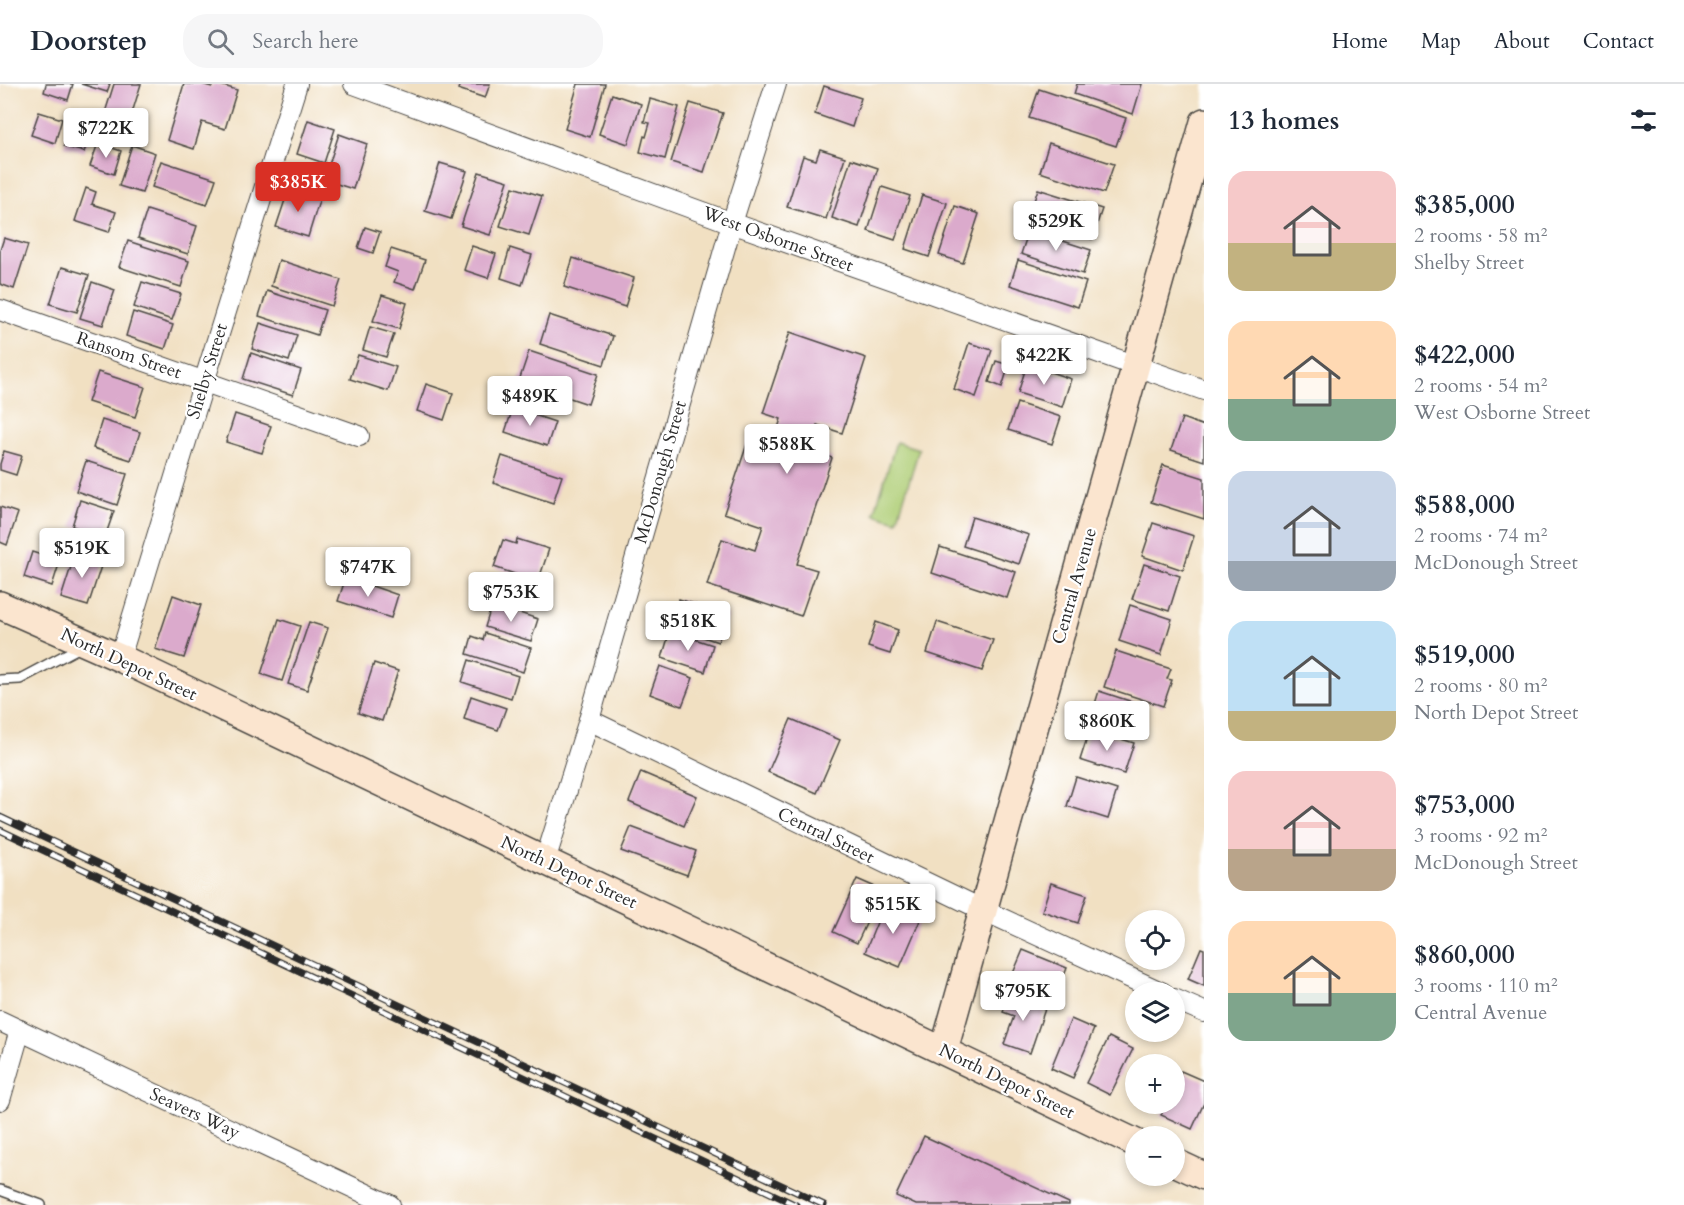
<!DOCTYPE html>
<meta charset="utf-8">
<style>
:root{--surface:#fff;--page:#f6f6f7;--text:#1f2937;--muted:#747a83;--line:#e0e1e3;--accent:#d93025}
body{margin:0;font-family:Cardo,serif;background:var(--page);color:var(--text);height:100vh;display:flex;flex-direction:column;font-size:22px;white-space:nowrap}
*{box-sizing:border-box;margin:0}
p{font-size:20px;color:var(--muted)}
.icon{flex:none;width:33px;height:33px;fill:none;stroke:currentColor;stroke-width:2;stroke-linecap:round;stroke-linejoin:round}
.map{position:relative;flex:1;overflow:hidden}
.sheet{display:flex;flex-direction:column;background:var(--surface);width:480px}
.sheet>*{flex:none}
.fabs{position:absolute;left:1125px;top:826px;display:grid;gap:12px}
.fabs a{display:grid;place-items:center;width:60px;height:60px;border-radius:50%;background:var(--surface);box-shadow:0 3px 9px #0003;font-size:30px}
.price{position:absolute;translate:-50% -51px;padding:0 14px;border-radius:6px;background:#fff;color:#222;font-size:20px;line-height:39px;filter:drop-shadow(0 2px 3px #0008)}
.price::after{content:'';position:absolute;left:50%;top:36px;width:18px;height:14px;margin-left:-9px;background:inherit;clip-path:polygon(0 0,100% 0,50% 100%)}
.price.on{background:var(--accent);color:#fff}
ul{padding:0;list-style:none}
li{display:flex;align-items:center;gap:18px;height:150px;padding:0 24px}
li span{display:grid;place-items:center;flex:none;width:168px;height:120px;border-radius:18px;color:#555}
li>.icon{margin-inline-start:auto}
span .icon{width:72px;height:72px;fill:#fffc;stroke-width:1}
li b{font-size:26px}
h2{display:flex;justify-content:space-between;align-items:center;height:72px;padding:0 24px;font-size:26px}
header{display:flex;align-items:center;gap:36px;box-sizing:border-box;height:84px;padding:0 30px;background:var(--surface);border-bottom:2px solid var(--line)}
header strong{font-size:28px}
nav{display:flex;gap:33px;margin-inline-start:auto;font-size:21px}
.search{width:420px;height:54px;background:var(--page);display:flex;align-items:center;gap:15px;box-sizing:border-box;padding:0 21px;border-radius:24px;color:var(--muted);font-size:22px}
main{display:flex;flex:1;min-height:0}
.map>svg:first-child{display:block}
.green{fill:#aecd74;stroke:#6c7c50;stroke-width:1.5}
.building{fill:#dbaacc}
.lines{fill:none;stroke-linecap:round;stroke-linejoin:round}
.lane-casing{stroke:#494642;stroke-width:12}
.street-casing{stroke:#494642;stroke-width:22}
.secondary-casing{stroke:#494642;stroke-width:30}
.lane{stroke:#fff;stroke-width:9}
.street{stroke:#fff;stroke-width:20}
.secondary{stroke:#fbe5cf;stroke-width:27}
.rail-casing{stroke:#2b2b2b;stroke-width:7}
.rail{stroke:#fff;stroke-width:4.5;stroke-dasharray:14;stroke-linecap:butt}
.labels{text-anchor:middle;stroke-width:4.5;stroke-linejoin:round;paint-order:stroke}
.street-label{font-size:18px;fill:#2b2b2b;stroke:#fff}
</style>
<header>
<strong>Doorstep</strong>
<div class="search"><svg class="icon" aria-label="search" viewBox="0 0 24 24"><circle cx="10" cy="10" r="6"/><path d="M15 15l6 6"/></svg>Search here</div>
<nav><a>Home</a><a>Map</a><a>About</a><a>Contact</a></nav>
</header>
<main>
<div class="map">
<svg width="1204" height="1121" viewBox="0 0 1204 1121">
<rect width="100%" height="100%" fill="#fff"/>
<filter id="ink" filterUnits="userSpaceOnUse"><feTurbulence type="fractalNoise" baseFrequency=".0167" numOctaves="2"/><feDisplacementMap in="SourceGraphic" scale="12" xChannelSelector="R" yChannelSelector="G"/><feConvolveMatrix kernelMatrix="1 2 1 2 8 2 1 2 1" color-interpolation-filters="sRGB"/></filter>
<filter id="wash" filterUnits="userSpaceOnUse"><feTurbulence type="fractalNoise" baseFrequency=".008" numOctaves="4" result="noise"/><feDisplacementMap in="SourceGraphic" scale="24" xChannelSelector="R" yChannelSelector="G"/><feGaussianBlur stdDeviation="1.35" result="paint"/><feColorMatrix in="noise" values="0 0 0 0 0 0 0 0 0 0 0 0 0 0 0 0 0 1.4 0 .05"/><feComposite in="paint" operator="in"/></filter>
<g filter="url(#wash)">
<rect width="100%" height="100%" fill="#f1e0c2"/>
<!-- green -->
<polygon class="green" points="896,358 919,365 897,437 874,430"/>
<g id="blocks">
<!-- building -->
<g class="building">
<polygon points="46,0 73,0 68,16 44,8"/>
<polygon points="81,0 110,0 107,8"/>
<polygon points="114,0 141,0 128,42 103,35"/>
<polygon points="184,0 202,0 212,3 213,0 217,0 237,6 225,45 202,38 194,65 167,56"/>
<polygon points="460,0 490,0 485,14 458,5"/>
<polygon points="578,0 605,0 590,53 565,45"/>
<polygon points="1077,0 1142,0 1133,30 1074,10"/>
<polygon points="824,2 861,14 852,43 815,30"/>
<polygon points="1039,5 1126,34 1116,62 1029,34"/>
<polygon points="612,10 641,20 628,60 599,50"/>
<polygon points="650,15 679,23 665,75 640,68 644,52 646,53 650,39 644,38"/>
<polygon points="690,19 723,29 704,88 671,78"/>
<polygon points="39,28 62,35 55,59 31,51"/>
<polygon points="308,36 335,45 324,79 297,70"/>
<polygon points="71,42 91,49 84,68 64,62"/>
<polygon points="339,50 367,60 353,105 324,96"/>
<polygon points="98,59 121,67 114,90 90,82"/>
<polygon points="1049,59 1114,80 1104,109 1040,88"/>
<polygon points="132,61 155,69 142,109 119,102"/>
<polygon points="820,65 845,73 826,135 787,123 803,72 816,76"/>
<polygon points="851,75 878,84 859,143 832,134"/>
<polygon points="161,77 216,95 207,121 152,103"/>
<polygon points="440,79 467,87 451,135 425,127"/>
<polygon points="479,88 508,97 490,151 461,142"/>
<polygon points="513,103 542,112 529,151 500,142"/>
<polygon points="882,103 910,112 895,156 868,147"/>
<polygon points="86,104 96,108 92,120 116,128 109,148 75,137"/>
<polygon points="289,104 320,114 308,153 276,143"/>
<polygon points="1038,105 1102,125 1092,155 1028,135"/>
<polygon points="922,111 947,119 929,173 905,165"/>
<polygon points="955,122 979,130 963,179 939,171"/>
<polygon points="147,126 197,142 188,170 138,154"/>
<polygon points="365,143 380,148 373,169 358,164"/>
<polygon points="1029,146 1091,166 1083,190 1021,170"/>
<polygon points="4,154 28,161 14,205 0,200 0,166"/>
<polygon points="128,157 189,177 181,203 119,183"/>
<polygon points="472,162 496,170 488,194 464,186"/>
<polygon points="510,164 532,171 522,201 501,194"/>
<polygon points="391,165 425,176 415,205 394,198 398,188 385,183"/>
<polygon points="573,174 634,194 625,223 564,203"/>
<polygon points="279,176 341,196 332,222 271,202"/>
<polygon points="1018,176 1086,198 1078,223 1010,201"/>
<polygon points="62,183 89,191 77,228 50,220"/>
<polygon points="92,198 115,206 103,241 80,234"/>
<polygon points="142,198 181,210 172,236 134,223"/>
<polygon points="267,207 325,226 317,251 259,232"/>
<polygon points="382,211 407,219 399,245 373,237"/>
<polygon points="133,228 173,241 165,265 126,252"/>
<polygon points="549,231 613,252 604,281 540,260"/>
<polygon points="260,239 297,251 289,277 252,265"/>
<polygon points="370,243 394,250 386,273 363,266"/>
<polygon points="790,248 866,274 842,349 817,341 809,366 832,374 797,480 817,486 801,532 707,501 722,455 755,466 763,442 724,429 752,345 775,353 781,335 763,329"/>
<polygon points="969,259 992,266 976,313 954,305"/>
<polygon points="529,267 598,290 588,320 519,297"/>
<polygon points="251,269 301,286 293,311 243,295"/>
<polygon points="358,271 396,283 388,307 350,295"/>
<polygon points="996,277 1009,281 1002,303 989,298"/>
<polygon points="1027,280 1071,295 1062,323 1018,309"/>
<polygon points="98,288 145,303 135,333 88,318"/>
<polygon points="426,300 453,309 444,336 417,327"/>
<polygon points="1017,319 1061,333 1052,360 1008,346"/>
<polygon points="513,324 555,338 547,362 505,348"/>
<polygon points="235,330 271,342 262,369 226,358"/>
<polygon points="1182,334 1204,342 1204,377 1171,366"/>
<polygon points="102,336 140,348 131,376 93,364"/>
<polygon points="4,367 22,372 16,391 0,386 0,380"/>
<polygon points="502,372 562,392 553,419 493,399"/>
<polygon points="86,377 127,390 117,421 76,407"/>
<polygon points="1163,381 1204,394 1204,435 1151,418"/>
<polygon points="80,416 114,427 105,453 72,442"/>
<polygon points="0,423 18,429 7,461 0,458"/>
<polygon points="972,433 1029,451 1019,480 963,462"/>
<polygon points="1153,439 1194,452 1183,486 1142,472"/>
<polygon points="517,455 549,465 538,498 494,483 503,456 516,460"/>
<polygon points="940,463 1016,488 1007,514 932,489"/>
<polygon points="76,467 103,476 88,522 61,514"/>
<polygon points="32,468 60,477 52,502 24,493"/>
<polygon points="1144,480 1180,492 1169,527 1132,515"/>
<polygon points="346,493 398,511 391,534 338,517"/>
<polygon points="173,511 201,521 184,574 155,565"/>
<polygon points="679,515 727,531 718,558 671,542"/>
<polygon points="492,520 538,535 531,557 485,543"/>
<polygon points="1130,521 1172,535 1161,571 1119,557"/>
<polygon points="279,535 300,542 282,597 261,590"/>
<polygon points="309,538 328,544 307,606 288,600"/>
<polygon points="876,538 898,546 890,570 868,563"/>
<polygon points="937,538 993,556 982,587 927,569"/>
<polygon points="670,547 713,561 705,588 662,574"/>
<polygon points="485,549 531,564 523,588 467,570 472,552 483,556"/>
<polygon points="1116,567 1171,585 1167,595 1172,596 1163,622 1104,603"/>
<polygon points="469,576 518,592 511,614 462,598"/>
<polygon points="374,579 398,587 382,637 358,629"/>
<polygon points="660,582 693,594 682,622 650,610"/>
<polygon points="1099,607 1145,622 1135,651 1090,636"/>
<polygon points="471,612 506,624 498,646 464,635"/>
<polygon points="791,635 840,656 817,709 768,688"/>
<polygon points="1090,645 1134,659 1124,690 1080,676"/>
<polygon points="641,688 697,712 684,742 629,718"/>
<polygon points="1076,693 1117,706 1108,735 1067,722"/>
<polygon points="631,743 696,767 687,791 621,767"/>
<polygon points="857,795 882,806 857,859 833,848"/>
<polygon points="1051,799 1087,811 1078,839 1042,827"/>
<polygon points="885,819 921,834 900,883 865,868"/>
<polygon points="1201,864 1204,865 1204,902 1188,895"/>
<polygon points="1023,866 1067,884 1056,912 1011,894"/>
<polygon points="1009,909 1046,922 1030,969 1004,960 1014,932 1003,928"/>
<polygon points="1071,935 1094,945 1073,994 1051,984"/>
<polygon points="1109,953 1133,965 1110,1011 1086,999"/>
<polygon points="1181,987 1204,997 1204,1019 1192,1045 1161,1031 1166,1020 1174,1020 1174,1002"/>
<polygon points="924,1052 1069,1119 1069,1121 916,1121 896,1112"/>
</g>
</g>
</g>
<g filter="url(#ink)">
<use href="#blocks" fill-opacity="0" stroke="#494642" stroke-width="1.5"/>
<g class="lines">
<defs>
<g id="lane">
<polyline points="0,596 20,595 82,562"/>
<polyline points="0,1106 41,1121"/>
</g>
<g id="street">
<polyline points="354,0 732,139 1204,306"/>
<polyline points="0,226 359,352"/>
<polyline points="120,574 204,298 297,0"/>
<polyline points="589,636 983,826 1163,909"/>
<polyline points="545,777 589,636 732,139 776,0"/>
<polyline points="1174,915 1204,928"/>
<polyline points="0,937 390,1121"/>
<polyline points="0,1016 20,946"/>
</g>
<g id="secondary">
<polyline points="0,521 120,574 1136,1059"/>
<polyline points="944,966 1204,38"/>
<polyline points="1174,1078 1204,1092"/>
</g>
</defs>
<!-- lane casing -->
<use href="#lane" class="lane-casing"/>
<!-- street casing -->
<use href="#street" class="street-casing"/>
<!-- secondary casing -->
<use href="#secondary" class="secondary-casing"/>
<!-- lane -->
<use href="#lane" class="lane"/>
<!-- street -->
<use href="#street" class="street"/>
<!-- secondary -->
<use href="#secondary" class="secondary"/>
<defs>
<g id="rail">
<polyline points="0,733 824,1121"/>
<polyline points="0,746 796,1121"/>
</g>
</defs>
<!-- rail casing -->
<use href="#rail" class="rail-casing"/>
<!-- rail -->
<use href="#rail" class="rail"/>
</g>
</g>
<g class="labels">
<!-- street labels -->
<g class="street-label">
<text transform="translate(778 155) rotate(20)" y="6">West Osborne Street</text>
<text transform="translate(129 271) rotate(19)" y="6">Ransom Street</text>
<text transform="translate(207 287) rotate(-73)" y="6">Shelby Street</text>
<text transform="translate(660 388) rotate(-74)" y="6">McDonough Street</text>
<text transform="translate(1074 502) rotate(-74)" y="6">Central Avenue</text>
<text transform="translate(129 580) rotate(25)" y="6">North Depot Street</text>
<text transform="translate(826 751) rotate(26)" y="6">Central Street</text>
<text transform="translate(569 788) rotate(25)" y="6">North Depot Street</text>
<text transform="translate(1007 997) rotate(26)" y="6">North Depot Street</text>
<text transform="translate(195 1029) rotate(25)" y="6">Seavers Way</text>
</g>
</g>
</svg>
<div class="fabs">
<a><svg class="icon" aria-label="locate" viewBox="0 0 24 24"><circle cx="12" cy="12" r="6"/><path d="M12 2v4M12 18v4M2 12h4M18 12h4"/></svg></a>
<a><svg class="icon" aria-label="layers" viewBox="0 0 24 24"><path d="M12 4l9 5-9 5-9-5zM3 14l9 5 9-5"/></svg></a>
<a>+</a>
<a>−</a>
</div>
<b class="price" style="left:106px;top:75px">$722K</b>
<b class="price on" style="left:298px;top:129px">$385K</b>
<b class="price" style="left:1056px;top:168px">$529K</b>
<b class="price" style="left:1044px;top:302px">$422K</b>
<b class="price" style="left:530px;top:343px">$489K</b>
<b class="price" style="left:787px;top:391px">$588K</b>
<b class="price" style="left:82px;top:495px">$519K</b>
<b class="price" style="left:368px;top:514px">$747K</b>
<b class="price" style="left:511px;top:539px">$753K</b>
<b class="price" style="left:688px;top:568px">$518K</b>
<b class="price" style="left:1107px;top:668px">$860K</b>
<b class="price" style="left:893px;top:851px">$515K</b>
<b class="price" style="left:1023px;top:938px">$795K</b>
</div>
<section class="sheet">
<h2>13 homes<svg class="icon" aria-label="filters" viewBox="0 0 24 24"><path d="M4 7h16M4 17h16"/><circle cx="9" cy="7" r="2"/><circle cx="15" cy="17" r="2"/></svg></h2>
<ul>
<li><span style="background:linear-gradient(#f6c9c9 60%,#c2b280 0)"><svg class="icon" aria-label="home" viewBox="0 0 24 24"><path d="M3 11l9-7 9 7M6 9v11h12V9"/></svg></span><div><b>$385,000</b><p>2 rooms · 58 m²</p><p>Shelby Street</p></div></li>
<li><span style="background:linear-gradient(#ffd9b3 65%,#7fa58c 0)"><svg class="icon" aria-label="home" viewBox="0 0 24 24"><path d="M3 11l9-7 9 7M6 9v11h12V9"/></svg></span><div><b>$422,000</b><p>2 rooms · 54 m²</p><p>West Osborne Street</p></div></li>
<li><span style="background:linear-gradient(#c9d6e8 75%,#9aa5b1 0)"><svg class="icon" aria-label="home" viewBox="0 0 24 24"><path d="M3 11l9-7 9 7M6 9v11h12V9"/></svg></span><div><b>$588,000</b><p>2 rooms · 74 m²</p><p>McDonough Street</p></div></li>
<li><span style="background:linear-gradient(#bfe0f5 75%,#c2b280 0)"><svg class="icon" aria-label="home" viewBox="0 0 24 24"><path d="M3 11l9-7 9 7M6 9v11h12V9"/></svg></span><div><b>$519,000</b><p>2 rooms · 80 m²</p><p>North Depot Street</p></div></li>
<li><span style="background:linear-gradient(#f6c9c9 65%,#b9a48a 0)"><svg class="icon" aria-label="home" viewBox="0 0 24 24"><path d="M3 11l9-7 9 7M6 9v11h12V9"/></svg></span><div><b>$753,000</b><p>3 rooms · 92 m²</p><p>McDonough Street</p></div></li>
<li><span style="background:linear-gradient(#ffd9b3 60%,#7fa58c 0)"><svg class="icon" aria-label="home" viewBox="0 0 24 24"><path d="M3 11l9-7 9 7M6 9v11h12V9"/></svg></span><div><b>$860,000</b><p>3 rooms · 110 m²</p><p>Central Avenue</p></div></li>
</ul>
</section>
</main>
